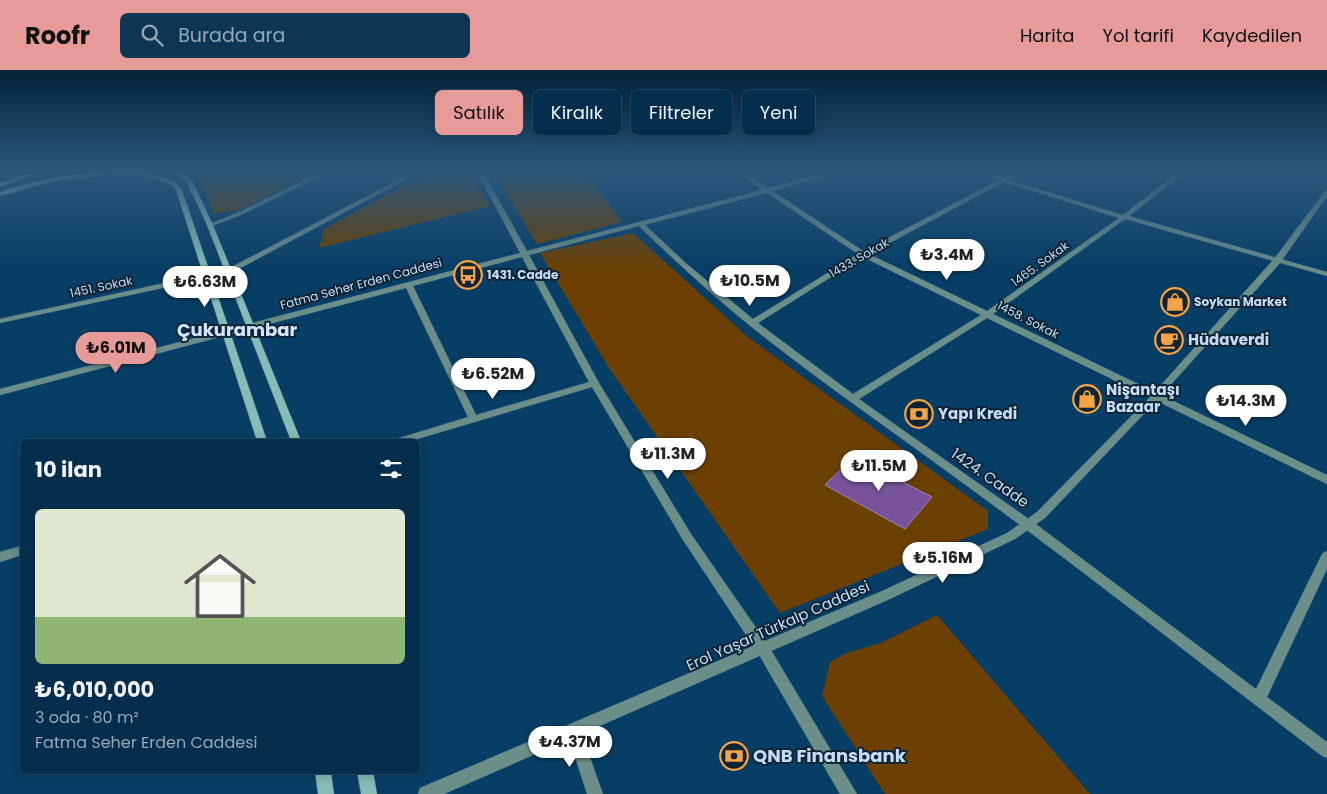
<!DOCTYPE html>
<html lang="tr">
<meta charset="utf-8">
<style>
:root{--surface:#052e4c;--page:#0e3653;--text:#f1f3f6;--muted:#97a8b5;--line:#264a64;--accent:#e69b98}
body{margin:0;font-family:Poppins,sans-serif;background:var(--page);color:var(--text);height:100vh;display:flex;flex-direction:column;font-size:19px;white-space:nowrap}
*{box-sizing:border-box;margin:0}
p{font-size:16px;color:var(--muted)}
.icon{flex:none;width:28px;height:28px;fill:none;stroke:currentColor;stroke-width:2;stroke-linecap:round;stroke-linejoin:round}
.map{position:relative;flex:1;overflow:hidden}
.side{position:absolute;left:20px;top:369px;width:400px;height:335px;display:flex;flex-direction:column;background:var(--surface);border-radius:8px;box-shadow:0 2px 12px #0003,0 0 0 1px var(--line)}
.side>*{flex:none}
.top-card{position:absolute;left:435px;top:20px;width:475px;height:45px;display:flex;gap:10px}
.price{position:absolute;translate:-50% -42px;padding:0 11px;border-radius:18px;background:#fff;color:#222;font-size:16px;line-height:32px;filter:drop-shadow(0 1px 2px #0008)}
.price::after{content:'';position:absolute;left:50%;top:30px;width:15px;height:11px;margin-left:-8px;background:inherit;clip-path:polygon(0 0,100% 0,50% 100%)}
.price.active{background:var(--accent);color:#111}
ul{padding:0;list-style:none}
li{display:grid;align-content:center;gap:10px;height:265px;padding:0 15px}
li+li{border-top:1px solid var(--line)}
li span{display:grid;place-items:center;height:155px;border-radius:8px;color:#555}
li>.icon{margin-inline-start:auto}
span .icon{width:90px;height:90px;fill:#fffc;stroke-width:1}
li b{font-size:21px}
h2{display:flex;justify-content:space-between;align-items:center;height:60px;padding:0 15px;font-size:21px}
.tag{padding:0 18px;border-radius:8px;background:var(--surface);box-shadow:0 2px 12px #0003,0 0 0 1px var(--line);font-size:18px;line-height:45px}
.tag.active{background:var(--accent);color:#111}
header{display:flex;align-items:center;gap:30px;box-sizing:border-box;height:70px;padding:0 25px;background:var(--accent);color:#111}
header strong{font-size:24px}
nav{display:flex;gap:28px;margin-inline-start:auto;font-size:18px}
.search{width:350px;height:45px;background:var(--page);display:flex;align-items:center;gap:12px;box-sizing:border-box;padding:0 18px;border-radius:8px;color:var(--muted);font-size:19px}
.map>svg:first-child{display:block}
.green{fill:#6c3f02}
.building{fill:#77539b;stroke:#9f85bc}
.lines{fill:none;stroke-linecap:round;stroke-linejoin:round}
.minor-casing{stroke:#295b7f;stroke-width:1}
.tertiary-casing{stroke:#295b7f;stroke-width:1}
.secondary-casing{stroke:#295b7f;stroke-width:1}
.minor{fill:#6c8e89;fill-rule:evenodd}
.tertiary{fill:#6c8e89;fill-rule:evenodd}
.secondary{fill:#85bcb5;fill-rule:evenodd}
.labels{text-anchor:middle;stroke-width:4;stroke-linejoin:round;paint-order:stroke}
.far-street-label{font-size:12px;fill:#c3ddf4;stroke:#0f2435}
.far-poi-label{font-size:12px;font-weight:bold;fill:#c3ddf4;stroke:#0f2435;text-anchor:start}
.poi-label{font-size:15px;font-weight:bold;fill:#c3ddf4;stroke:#0f2435;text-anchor:start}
.street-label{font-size:15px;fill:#c3ddf4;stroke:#0f2435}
.quarter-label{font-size:18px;font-weight:bold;fill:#d2e6f9;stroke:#0f2435}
.near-poi-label{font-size:18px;font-weight:bold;fill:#c3ddf4;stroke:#0f2435;text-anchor:start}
</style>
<header>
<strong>Roofr</strong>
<div class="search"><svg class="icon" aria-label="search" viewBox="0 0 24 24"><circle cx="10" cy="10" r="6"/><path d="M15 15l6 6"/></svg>Burada ara</div>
<nav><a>Harita</a><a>Yol tarifi</a><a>Kaydedilen</a></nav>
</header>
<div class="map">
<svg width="1327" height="724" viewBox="0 0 1327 724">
<rect width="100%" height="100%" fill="#073e65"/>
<!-- green -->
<g class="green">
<polygon points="196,100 322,100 239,140 214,144"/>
<polygon points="431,100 469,100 490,136 319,178 324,159"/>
<polygon points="492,100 614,100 588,106 622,152 537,174"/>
<polygon points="633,163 748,267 988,441 988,459 780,543 609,298 540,183"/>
<polygon points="937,545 1090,724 885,724 822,626 830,592 846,583 881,573"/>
</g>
<!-- building -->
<polygon class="building" points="854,387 932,427 905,459 825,415"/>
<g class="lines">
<defs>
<g id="minor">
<polygon points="417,100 424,100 231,203 225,203 224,201"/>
<path d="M476,100H482L527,181L762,120L734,100H741L768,118L838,100H848L773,121L863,181L999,110L968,100H977L1003,108L1019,100H1026L1009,110L1123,145L1181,100H1188L1129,146L1327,202V206L1125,149L993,244L1327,405V414L987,248L859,329L1033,452L1256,619L1321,486L1323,483L1327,481V499L1267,627L1327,672V688L1322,686C1214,604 1107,519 997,438C914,376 829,319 749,255C711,224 674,190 639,156L529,185L599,313L691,464L768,575L857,724H840L758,583L683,470L592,317L411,371H395L396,369L468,347L406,218L0,325V319L520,183ZM1004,112L1119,148L987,241L869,184ZM767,123L858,184L753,249L688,195L645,155ZM522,187L589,312L476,345L413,216ZM863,187L981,245L853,324L758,253Z"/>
<polygon points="206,204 209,204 209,208 0,253 0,249"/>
<polygon points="22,476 22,485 0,492 0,482"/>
<polygon points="574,655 579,657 581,662 603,724 587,724 567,662 569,657"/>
</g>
<g id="tertiary">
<polygon points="325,100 333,100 243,144 212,156 207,155 239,142"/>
<polygon points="1327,120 1327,126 1280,193 1158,329 1045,448 1015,469 890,529 444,724 418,724 420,718 882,521 1007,463 1037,442 1152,325 1274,189 1325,121"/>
</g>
<g id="secondary">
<polygon points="39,100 48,100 0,117 0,113"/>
<path d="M112,100H142L176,113L182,120L267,371H257L176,120L172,115L142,104H112L54,111L0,126V122C37,110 73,103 112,100Z"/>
<polygon points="168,100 175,100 192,110 213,155 301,371 291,371 207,155 186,111"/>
<polygon points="315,701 331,701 334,724 318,724"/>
<polygon points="357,701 373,701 377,724 361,724"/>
</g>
</defs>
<!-- minor casing -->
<use href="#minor" class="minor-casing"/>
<!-- tertiary casing -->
<use href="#tertiary" class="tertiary-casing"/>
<!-- secondary casing -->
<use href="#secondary" class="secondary-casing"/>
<!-- minor -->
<use href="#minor" class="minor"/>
<!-- tertiary -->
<use href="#tertiary" class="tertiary"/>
<!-- secondary -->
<use href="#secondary" class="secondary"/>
</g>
<!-- sky -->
<linearGradient id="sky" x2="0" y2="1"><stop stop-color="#042238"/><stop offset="0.5" stop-color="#2b587e"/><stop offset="1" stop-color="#2b587e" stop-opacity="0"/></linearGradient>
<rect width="1327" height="201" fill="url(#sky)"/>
<!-- icons -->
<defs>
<symbol id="bus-ring" viewBox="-11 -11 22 22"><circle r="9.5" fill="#0f2435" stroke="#f5a345" stroke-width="1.5"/><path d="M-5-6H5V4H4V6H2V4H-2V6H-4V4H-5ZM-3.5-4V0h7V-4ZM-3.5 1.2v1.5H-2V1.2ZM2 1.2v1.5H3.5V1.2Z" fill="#f5a345"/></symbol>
<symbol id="shop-ring" viewBox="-11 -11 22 22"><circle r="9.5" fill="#0f2435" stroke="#f5a345" stroke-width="1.5"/><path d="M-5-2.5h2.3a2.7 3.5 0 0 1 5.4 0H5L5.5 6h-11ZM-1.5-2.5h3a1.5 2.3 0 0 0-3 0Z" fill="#f5a345"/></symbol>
<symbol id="cafe-ring" viewBox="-11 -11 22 22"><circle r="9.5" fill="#0f2435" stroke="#f5a345" stroke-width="1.5"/><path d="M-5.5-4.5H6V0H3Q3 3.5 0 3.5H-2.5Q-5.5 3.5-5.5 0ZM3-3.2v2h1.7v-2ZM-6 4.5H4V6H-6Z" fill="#f5a345"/></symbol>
<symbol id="bank-ring" viewBox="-11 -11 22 22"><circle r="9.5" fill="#0f2435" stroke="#f5a345" stroke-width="1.5"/><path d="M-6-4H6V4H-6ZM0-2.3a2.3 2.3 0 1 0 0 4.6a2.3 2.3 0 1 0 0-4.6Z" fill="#f5a345"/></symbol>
</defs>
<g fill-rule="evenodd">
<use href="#bus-ring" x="452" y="189" width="32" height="32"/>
<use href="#shop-ring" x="1159" y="216" width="32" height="32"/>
<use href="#cafe-ring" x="1153" y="254" width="32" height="32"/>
<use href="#shop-ring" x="1071" y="313" width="32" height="32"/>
<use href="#bank-ring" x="903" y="328" width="32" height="32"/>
<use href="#bank-ring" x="718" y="670" width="32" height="32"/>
</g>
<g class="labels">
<!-- far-street labels -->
<g class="far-street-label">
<text transform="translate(859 188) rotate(-30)" y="4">1433. Sokak</text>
<text transform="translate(1040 194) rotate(-36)" y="4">1465. Sokak</text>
<text transform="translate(361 214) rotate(-15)" y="4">Fatma Seher Erden Caddesi</text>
<text transform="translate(101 217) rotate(-12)" y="4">1451. Sokak</text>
<text transform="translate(1028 250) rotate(27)" y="4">1458. Sokak</text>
</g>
<!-- far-poi labels -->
<g class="far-poi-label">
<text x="487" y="209">1431. Cadde</text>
<text x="1194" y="236">Soykan Market</text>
</g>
<!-- poi labels -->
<g class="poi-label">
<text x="1188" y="275">Hüdaverdi</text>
<text x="1106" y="325">Nişantaşı<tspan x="1106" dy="17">Bazaar</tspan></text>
<text x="938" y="349">Yapı Kredi</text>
</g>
<!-- street labels -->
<g class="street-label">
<text transform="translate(990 408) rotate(35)" y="5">1424. Cadde</text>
<text transform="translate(778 556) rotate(-24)" y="5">Erol Yaşar Türkalp Caddesi</text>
</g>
<!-- quarter labels -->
<g class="quarter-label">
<text x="237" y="266">Çukurambar</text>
</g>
<!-- near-poi labels -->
<g class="near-poi-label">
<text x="753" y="692">QNB Finansbank</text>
</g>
</g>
</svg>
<b class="price" style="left:947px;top:211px">₺3.4M</b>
<b class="price" style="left:750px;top:237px">₺10.5M</b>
<b class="price" style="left:205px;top:238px">₺6.63M</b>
<b class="price active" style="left:116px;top:304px">₺6.01M</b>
<b class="price" style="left:493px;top:330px">₺6.52M</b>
<b class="price" style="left:1246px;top:357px">₺14.3M</b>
<b class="price" style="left:668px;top:410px">₺11.3M</b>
<b class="price" style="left:879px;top:422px">₺11.5M</b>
<b class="price" style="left:943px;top:514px">₺5.16M</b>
<b class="price" style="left:570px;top:698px">₺4.37M</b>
<div class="top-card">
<a class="tag active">Satılık</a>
<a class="tag">Kiralık</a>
<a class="tag">Filtreler</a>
<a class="tag">Yeni</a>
</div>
<section class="side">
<h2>10 ilan<svg class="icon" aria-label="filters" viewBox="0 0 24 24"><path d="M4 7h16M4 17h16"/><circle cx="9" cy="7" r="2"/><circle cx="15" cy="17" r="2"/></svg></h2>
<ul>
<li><span style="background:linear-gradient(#dfe7d0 70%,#8fb573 0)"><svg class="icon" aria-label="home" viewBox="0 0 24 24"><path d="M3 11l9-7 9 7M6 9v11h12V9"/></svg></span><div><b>₺6,010,000</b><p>3 oda · 80 m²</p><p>Fatma Seher Erden Caddesi</p></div></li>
</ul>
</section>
</div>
